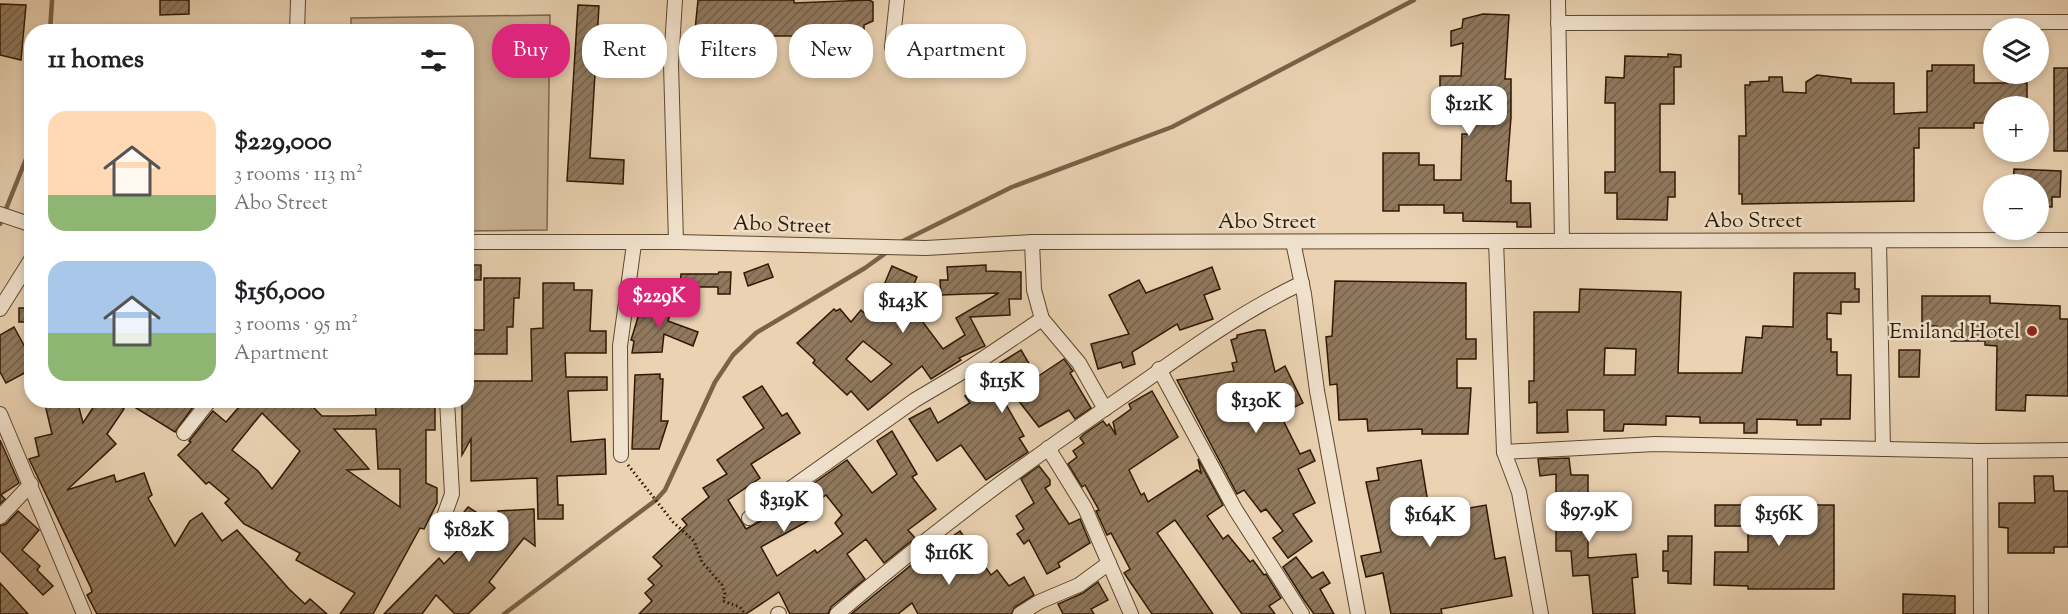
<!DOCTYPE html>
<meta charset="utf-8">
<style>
:root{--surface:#fff;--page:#f6f6f6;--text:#202124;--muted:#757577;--accent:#db2777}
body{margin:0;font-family:"Sorts Mill Goudy",serif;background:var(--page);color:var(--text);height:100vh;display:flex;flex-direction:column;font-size:22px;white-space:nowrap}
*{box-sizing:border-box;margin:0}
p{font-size:20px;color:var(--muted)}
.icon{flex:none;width:33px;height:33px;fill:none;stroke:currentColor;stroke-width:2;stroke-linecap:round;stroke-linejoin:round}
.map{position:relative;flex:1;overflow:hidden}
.side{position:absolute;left:24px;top:24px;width:450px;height:384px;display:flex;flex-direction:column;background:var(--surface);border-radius:24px;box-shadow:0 3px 9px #0003}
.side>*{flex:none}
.hud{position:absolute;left:492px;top:24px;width:570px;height:54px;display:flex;gap:12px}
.tools{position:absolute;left:1983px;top:18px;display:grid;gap:12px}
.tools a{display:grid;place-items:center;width:66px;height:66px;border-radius:50%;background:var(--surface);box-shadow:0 3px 9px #0003;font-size:30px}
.price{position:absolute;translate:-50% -51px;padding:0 14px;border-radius:12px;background:#fff;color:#222;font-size:20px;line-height:39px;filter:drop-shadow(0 2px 3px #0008)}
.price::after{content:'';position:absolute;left:50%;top:36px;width:18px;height:14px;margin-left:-9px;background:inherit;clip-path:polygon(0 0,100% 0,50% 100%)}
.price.on{background:var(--accent);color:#fff}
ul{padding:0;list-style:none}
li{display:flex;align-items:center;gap:18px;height:150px;padding:0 24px}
li span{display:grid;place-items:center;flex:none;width:168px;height:120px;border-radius:18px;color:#555}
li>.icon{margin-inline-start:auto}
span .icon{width:72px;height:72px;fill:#fffc;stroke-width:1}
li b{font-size:26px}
h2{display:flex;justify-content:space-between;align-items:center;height:72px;padding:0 24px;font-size:26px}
.chip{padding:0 21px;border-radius:24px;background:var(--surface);box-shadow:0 3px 9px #0003;font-size:21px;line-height:54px}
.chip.on{background:var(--accent);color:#fff}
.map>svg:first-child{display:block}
.pitch{fill:#cab394;stroke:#7c664c;stroke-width:1.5}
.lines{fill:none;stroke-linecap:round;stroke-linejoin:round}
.stream{stroke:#796248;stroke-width:4.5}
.building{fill:url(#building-hatch);stroke:#2f1903;stroke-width:1.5;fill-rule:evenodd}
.minor-casing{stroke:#5e472f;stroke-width:16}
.path{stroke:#2f1903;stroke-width:3;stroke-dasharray:1.5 3;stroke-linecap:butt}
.minor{stroke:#f1e2cd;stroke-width:14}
.poi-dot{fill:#8f2418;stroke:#f1e2cd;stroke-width:2}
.labels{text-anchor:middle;stroke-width:5;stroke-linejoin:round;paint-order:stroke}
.street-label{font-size:21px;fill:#2f1903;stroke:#f1e2cd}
.poi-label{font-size:21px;fill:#2f1903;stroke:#f1e2cd;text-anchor:end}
</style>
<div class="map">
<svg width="2068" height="614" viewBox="0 0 2068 614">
<defs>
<pattern id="building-hatch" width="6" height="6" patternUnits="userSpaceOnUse" patternTransform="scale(1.5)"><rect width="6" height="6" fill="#90795e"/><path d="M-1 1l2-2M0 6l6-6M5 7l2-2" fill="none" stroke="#76624b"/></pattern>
</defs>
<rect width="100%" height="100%" fill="#ead2b2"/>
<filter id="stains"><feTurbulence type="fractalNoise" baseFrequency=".00333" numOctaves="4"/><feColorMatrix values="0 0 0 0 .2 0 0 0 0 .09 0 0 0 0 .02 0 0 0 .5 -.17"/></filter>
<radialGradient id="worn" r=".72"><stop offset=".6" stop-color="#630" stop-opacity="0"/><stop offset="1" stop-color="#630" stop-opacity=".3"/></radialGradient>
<!-- pitch -->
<polygon class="pitch" points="550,15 547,230 467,231 466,32 351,31 351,18"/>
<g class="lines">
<!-- stream -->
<g class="stream">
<polyline points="50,32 52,0"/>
<polyline points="0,224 32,144"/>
<polyline points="899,243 1012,187 1172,127 1414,0"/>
<polyline points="504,614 656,500 665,490 715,382 733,355 756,333 865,268 890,250"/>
</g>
</g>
<!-- building -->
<g class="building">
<polygon points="160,0 189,0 189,14 160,15"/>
<polygon points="698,0 794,0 794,3 869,0 873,2 873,21 864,25 864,40 836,41 836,36 727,36 726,50 693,50"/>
<polygon points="0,4 26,5 21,60 0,55"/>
<polygon points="578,5 599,6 590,158 624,160 623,184 567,181"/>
<polygon points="1483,14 1509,15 1505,79 1511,79 1511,117 1506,181 1511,181 1511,203 1530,203 1531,227 1517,227 1517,222 1463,221 1463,213 1444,213 1444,205 1399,205 1399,211 1383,211 1383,153 1419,153 1419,165 1434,165 1434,180 1461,180 1462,134 1469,134 1469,98 1440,98 1440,76 1461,76 1463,43 1451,46 1451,31 1462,28 1463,19"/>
<polygon points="1668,54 1681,55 1681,67 1674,67 1674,104 1660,104 1660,172 1675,172 1675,197 1668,197 1667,220 1617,219 1617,193 1605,193 1605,172 1615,172 1615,103 1605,103 1606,77 1624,78 1625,56 1668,57"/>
<polygon points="1932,65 1974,65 1974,83 2027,83 2027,106 1994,106 1994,123 1974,123 1974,128 1919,128 1919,148 1914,148 1914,201 1742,204 1742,194 1739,194 1739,136 1746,136 1745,85 1750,85 1750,82 1769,81 1769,77 1782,77 1783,92 1806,93 1806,82 1817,75 1851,79 1851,83 1894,83 1894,114 1927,112 1927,71 1932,71"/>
<rect x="2054" y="68" width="14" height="83"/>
<polygon points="2014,169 2061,171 2060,197 2052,197 2052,207 2038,206 2038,184 2013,184"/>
<polygon points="768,264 773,277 748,286 744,273"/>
<rect x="466" y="265" width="15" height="15"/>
<path d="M986,265V271L1021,272V299H1009L1010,315L970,317L985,346L959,358L961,360L931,379L922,366L868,410L851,391L847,395L813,363L815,360L797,343L834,309L836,311L840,309L851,322L861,310L873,321L890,296L881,292L892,266L917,277L907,301L943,349L965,335L956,318L999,293L941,295L940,280H948L947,267ZM863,341L892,364L871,382L846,359Z"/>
<polygon points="1212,267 1220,289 1204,295 1213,319 1180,330 1177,324 1132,352 1135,364 1123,368 1121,362 1098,369 1091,344 1129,334 1109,295 1139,280 1146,293"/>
<polygon points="719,272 731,272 730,294 718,294 718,287 680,287 681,274 718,274"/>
<path d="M1794,273H1855V289H1859V302H1841V314L1827,313V339H1831V352H1837V375H1851L1850,419H1821V425H1797V420L1757,419V433H1744V423H1700V417L1666,416V425L1624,424L1623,431H1604V410H1567L1568,432L1537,433V402L1529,403V381H1534V312H1579L1580,289L1681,292L1678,373H1742L1746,337L1762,338L1763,326L1793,327ZM1605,348L1636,349L1635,375H1604Z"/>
<polygon points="484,278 520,278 519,298 514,298 513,327 507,327 507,354 466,354 466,330 484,330"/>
<polygon points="1335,281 1466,283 1466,339 1476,339 1476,359 1457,359 1457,388 1471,388 1468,434 1422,434 1422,429 1368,431 1367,419 1339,420 1337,384 1330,385 1326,337 1332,336"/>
<polygon points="543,283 574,283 574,290 592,290 590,331 606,331 606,353 565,353 566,377 607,377 607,390 568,391 571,442 605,439 606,474 557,476 558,505 563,505 563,519 538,519 537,478 471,481 471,439 462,455 462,404 466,400 466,381 532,381 531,329 543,328"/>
<polygon points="1922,296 1990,296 1990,303 2060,306 2060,319 2068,319 2068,396 2026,395 2025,411 1996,410 1997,346 1985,345 1985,341 1951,341 1951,337 1937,337 1937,326 1922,326"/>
<polygon points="651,299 673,305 668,321 698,332 693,346 664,334 662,352 632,353 634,341 631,340 639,314 646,316"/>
<rect x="19" y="308" width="13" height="14"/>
<polygon points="14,327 32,360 32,369 6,383 0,372 0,335"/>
<polygon points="1258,330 1265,330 1275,372 1285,366 1303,403 1280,414 1300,454 1310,450 1315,461 1298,469 1315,503 1293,514 1312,541 1288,558 1273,538 1283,531 1266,509 1261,512 1244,490 1237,494 1177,380 1234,371 1232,363 1237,362 1231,340 1237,338 1237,335"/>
<polygon points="1021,350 1037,377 1064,359 1073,371 1070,373 1091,408 1075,419 1069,410 1039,427 1014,395 1004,401 1024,436 1019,438 1028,452 986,480 961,445 937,461 909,419 930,408 938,423 970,403 965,396 994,381 987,371"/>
<polygon points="1899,350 1920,350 1919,377 1899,377"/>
<polygon points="660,374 660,379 663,379 661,421 668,421 659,449 632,449 635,375"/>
<path d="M762,386L782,416L787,413L800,433L751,464L760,478L728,500L746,529L789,506L787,502L847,460L872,493L897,474L877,441L892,431L917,474L912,477L936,509L908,530L915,538L884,563L866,539L847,554L865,579L831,607L828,614H790L779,592L746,614H639L652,601L645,593L654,585L648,579L662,566L653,557L687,525L682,519L709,497L703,488L727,474L717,460L764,428L743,397ZM826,495L842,515L835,523L843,534L817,553L815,550L777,576L761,547L810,520L804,511Z"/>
<polygon points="1152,391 1178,437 1129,470 1141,495 1144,493 1148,502 1197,470 1201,473 1198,459 1223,505 1207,516 1223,539 1228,535 1250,562 1253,560 1264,575 1266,574 1281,598 1269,606 1275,614 1242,614 1175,520 1157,533 1213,614 1152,614 1124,573 1130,569 1111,533 1107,535 1096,511 1099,510 1085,485 1082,487 1068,464 1077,457 1073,451 1084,443 1080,438 1084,434 1103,421 1107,426 1109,424 1116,435 1113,422 1131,409 1129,404"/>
<polygon points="44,400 77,400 83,423 98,400 112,400 124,409 107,434 116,444 67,490 114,475 116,482 144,473 152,495 148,498 175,546 190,521 202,513 222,541 237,530 289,589 305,604 310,599 327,614 97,614 87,595 92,592 91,588 29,459 39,456 35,438 52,434"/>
<polygon points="123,400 198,400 175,432"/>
<path d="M245,400H306L322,416H347L376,415L375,400H435V430H426V483L437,488V503L424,529L420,528L373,614H340L355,593L296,560L300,553L244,524L225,503L229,499L209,482L206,484L178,455L191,442L189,441L213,411L226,422ZM262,413L300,451L272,489L258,471L232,450ZM334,429H376L378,469H400V507L347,470L369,469Z"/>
<polygon points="0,440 19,483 1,495 5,499 0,504"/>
<polygon points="1569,458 1571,475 1588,475 1588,558 1636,554 1638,577 1632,578 1635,614 1593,614 1589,575 1573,576 1571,551 1556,551 1556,474 1540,476 1538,459"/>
<polygon points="1421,460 1430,515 1486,505 1495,559 1505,557 1512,596 1441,609 1442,614 1391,614 1383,573 1366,577 1361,556 1381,552 1366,482 1379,480 1377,468"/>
<polygon points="1039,466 1050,480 1050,485 1045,488 1069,524 1080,519 1090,543 1058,563 1060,567 1047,574 1029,540 1024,544 1017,534 1024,529 1016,516 1034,503 1021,479"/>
<polygon points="2034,476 2053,476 2054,491 2068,491 2068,547 2054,547 2054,553 2008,553 2008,528 1999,527 1999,503 2035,503"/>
<polygon points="1715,505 1834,505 1834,589 1748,589 1748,586 1714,585 1715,552 1748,552 1748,526 1715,526"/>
<polygon points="468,507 498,526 498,511 534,509 535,546 524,538 489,582 495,588 468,614 455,614 436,595 422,614 384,614 439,558 444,564 465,543 449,531"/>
<polygon points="18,511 39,530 22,550 40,566 37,570 53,586 43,595 0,551 0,526 6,524"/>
<polygon points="960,531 991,575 997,570 1009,586 1024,577 1034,595 1015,607 1011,614 918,614 912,603 898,614 851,614 926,553 927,554"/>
<polygon points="1668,536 1692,536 1691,584 1668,583 1668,571 1663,571 1663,551 1668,551"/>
<polygon points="1296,557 1312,578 1323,572 1330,583 1320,589 1334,614 1314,614 1304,600 1283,567"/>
<polygon points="1098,582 1108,600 1091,609 1094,614 1063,614 1058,604 1083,593"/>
<polygon points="0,583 28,614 0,614"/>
<polygon points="1903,594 1955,596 1955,614 1903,614"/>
</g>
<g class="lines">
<defs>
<g id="minor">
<polyline points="675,0 671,64 676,242"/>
<polyline points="1558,0 1562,241"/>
<polyline points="1558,23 2068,22"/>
<polyline points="297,32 298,0"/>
<polyline points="892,47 897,0"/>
<polyline points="0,214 32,225"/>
<polyline points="1496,241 1504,452 1519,492 1541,614"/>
<polyline points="1879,241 1883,449"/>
<polyline points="466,242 676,242 926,248 1032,242 2068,240"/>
<polyline points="1032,242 1034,290 1042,319 1079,363 1105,409"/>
<polyline points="1293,242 1304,294 1317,391 1358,614"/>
<polyline points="0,309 32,258"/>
<polyline points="1159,369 1235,509 1302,614"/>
<polyline points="0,414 84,614"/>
<polyline points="184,433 210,400"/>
<polyline points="1048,448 1085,508 1131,614"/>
<polyline points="1980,451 1981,614"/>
<polyline points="1504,452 1655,444 1980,451 2068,450"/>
<polyline points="621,455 620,346 634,244"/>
<polyline points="0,517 31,484"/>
<polyline points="749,518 915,400 969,368 1042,319"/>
<polyline points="443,519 452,494 447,400"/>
<polyline points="778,614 779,614"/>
<path d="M837,614C922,541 1011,473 1103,410C1168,366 1230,317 1302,283"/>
<polyline points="1020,614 1039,602 1079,585 1109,563"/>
</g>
</defs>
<!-- minor casing -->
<use href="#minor" class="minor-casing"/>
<!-- path -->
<polyline class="path" points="628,465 673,522 694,541 702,562 722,585 725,594 723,601 740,607 745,614"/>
<!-- minor -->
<use href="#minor" class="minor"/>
</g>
<!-- markers -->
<circle class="poi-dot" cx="2032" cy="331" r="6"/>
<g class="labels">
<!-- street labels -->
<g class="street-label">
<text x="1753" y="227">Abo Street</text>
<text x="1267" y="228">Abo Street</text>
<text transform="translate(782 224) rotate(2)" y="7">Abo Street</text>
</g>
<!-- poi labels -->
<g class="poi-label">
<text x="2020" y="338">Emiland Hotel</text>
</g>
</g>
<rect width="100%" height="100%" filter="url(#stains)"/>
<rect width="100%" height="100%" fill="url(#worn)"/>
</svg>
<div class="tools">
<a><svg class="icon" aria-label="layers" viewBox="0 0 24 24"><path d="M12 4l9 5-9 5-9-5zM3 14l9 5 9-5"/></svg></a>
<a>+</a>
<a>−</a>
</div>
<b class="price" style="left:1469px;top:137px">$121K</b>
<b class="price on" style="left:659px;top:329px">$229K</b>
<b class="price" style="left:903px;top:334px">$143K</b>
<b class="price" style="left:1002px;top:414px">$115K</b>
<b class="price" style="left:1256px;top:434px">$130K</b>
<b class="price" style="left:784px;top:533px">$319K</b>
<b class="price" style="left:1589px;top:543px">$97.9K</b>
<b class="price" style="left:1779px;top:547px">$156K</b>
<b class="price" style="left:1430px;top:548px">$164K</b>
<b class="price" style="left:469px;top:563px">$182K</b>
<b class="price" style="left:949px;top:586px">$116K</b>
<div class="hud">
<a class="chip on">Buy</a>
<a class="chip">Rent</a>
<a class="chip">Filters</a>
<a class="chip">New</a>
<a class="chip">Apartment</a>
</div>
<section class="side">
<h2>11 homes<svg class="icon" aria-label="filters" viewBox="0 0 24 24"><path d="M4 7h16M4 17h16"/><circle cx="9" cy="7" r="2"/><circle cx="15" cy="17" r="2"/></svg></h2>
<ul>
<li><span style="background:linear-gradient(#ffd9b3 70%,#8fb573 0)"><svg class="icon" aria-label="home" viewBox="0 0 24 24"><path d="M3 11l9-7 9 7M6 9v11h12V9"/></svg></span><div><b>$229,000</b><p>3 rooms · 113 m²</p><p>Abo Street</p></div></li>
<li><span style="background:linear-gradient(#a9c7e8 60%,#8fb573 0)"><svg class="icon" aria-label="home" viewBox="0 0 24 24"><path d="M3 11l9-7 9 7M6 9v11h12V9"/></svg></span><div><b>$156,000</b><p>3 rooms · 95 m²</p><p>Apartment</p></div></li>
</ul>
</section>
</div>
